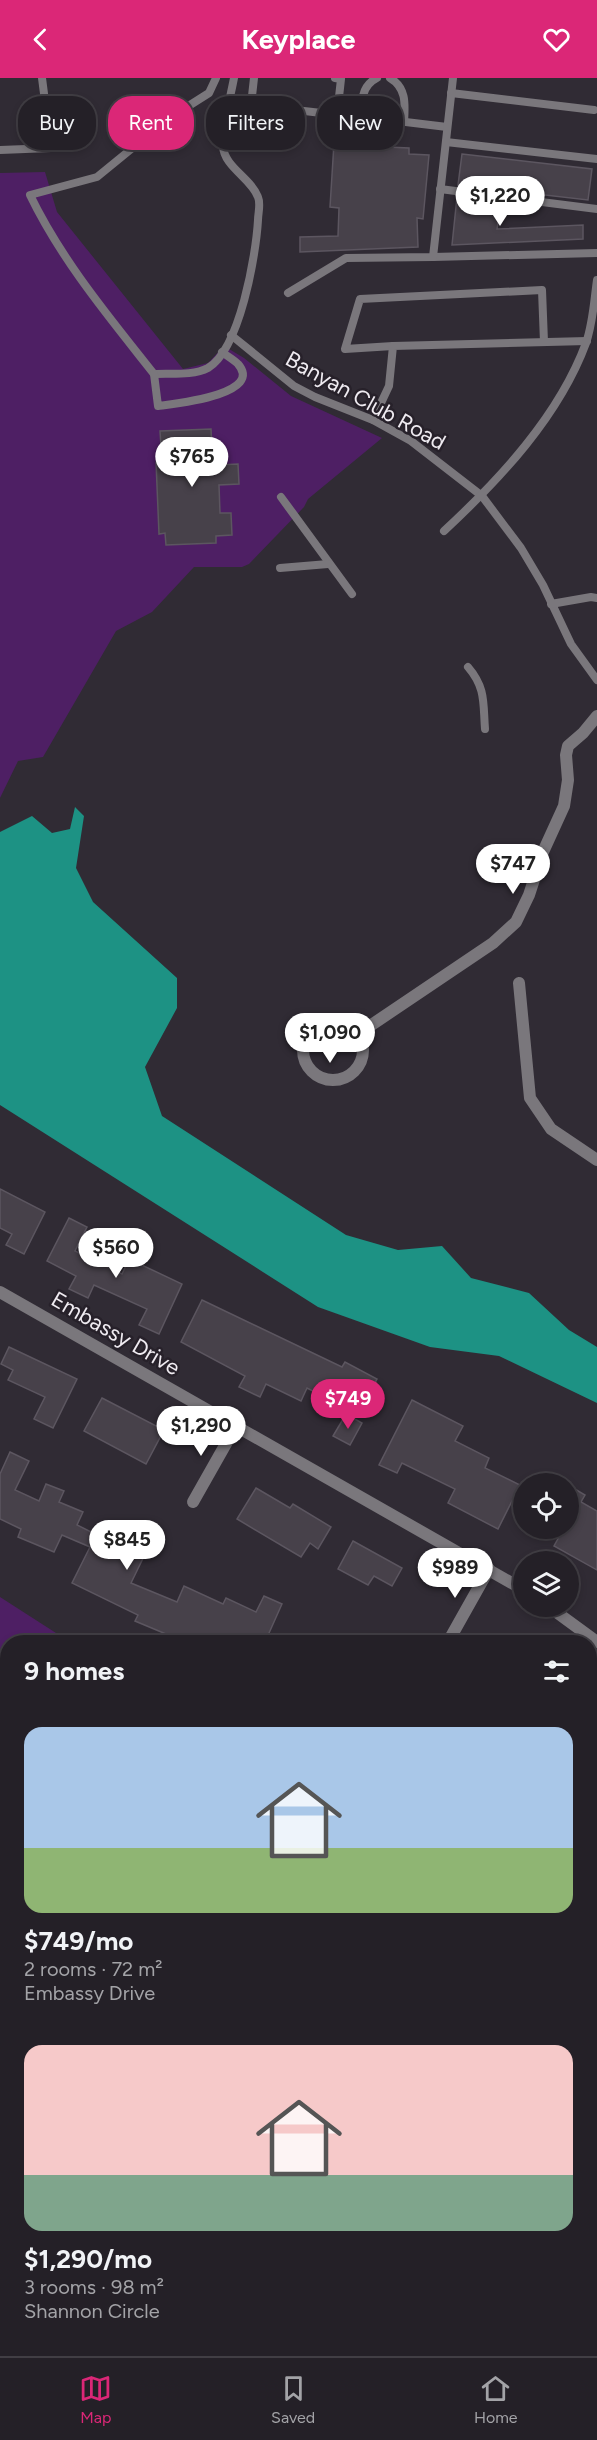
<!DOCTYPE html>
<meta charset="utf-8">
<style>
:root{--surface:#242027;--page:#2c282f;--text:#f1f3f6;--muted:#a3a3a7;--line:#413e44;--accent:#db2777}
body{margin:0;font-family:Figtree,sans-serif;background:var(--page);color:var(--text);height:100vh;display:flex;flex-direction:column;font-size:22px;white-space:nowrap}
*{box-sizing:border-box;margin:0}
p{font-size:20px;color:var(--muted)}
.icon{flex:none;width:33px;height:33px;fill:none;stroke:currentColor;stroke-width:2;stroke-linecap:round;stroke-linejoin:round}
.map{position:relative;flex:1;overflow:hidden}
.details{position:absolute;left:0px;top:1557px;width:597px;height:722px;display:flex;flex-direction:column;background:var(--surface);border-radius:24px 24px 0 0;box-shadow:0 3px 9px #0003,0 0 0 2px var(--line)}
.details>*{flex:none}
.guide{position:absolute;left:18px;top:18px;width:561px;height:54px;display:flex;gap:12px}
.fabs{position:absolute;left:513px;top:1395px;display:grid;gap:12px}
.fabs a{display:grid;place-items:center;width:66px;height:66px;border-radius:50%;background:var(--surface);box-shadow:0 3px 9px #0003,0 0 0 2px var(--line);font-size:30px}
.price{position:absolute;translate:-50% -51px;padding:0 14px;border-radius:21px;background:#fff;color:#222;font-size:20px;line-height:39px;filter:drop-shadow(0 2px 3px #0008)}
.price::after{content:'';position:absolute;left:50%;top:36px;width:18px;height:14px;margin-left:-9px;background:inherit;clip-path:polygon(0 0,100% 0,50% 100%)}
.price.current{background:var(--accent);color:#fff}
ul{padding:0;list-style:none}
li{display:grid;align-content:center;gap:12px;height:318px;padding:0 24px}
li span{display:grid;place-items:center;height:186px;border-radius:18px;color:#555}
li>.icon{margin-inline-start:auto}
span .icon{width:108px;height:108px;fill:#fffc;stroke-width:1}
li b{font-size:26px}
h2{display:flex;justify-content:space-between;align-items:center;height:72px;padding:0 24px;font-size:26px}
.pill{padding:0 21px;border-radius:24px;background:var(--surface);box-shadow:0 3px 9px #0003,0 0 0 2px var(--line);font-size:21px;line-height:54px}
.pill.current{background:var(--accent);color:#fff}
header{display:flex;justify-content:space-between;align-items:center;height:78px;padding:0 24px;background:var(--accent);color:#fff;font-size:27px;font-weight:700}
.tabs{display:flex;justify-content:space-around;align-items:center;height:84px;border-top:2px solid var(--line);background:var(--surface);font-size:16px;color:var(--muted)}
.tabs a{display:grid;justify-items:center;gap:3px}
.tabs .current{color:var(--accent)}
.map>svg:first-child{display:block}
.green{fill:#4e1f64}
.water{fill:#1d9284}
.building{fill:#47414a;stroke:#5c5660;stroke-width:1.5}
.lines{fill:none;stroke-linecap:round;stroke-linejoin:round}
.service{stroke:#7a777c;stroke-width:8}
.minor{stroke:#7a777c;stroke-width:12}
.labels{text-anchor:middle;stroke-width:5;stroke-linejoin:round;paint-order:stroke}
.street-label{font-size:22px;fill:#efebf1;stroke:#27212a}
</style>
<header><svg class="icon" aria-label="back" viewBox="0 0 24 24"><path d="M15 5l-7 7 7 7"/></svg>Keyplace<svg class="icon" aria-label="heart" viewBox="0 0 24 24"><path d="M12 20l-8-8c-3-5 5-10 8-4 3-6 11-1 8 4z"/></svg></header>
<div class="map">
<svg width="597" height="2278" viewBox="0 0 597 2278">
<rect width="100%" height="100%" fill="#302b34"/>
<!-- green -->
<g class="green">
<polygon points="45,94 57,134 183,291 208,285 224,268 244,280 291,318 382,360 308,421 304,429 249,486 242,489 194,489 152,534 116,553 43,679 18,683 0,720 0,95"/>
<polygon points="0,1519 70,1564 8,1564 7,1620 0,1616"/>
<polygon points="590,1888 597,1891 597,1971 590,1970"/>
</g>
<!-- water -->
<g class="water">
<polygon points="75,729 84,738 76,790 93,824 177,900 177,930 145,989 162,1038 346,1157 398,1172 442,1168 471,1200 529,1215 569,1252 597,1269 597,1325 499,1278 430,1269 318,1229 0,1027 0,754 32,738 52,755 70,751"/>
<polygon points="0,1616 8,1619 8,2271 590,2271 590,1970 597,1971 597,2278 0,2278"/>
</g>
<!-- building -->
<g class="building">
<polygon points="374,31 389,31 389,36 383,42 388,48 387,69 409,70 409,76 429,77 423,141 417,140 418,169 300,174 300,159 338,158 339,130 330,129 334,65 372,67 373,47 378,45 380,41 374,35"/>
<polygon points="462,76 592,91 588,122 458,107"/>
<polygon points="457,119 501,125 497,151 583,147 583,161 452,167"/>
<polygon points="211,351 212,371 217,370 218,387 238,386 239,406 219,407 220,435 231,435 232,457 216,458 216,465 166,467 165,455 159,456 156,384 162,384 160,353"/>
<polygon points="0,1111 45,1134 24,1176 6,1167 12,1156 0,1150"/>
<polygon points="69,1140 87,1149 75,1173 122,1196 129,1181 182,1206 159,1256 139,1247 147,1231 94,1207 88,1220 69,1211 76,1198 47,1183"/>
<polygon points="202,1222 342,1289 345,1284 377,1301 358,1336 307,1310 301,1323 266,1306 260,1319 239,1309 245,1298 181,1264"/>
<polygon points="9,1269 77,1301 53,1350 34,1341 45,1319 8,1302 13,1292 1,1286"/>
<polygon points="102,1320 164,1352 146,1386 84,1353"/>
<polygon points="412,1322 463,1348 455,1363 489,1380 485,1390 520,1407 498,1451 448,1425 455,1411 402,1385 397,1395 379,1387"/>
<polygon points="346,1336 362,1345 350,1367 333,1358"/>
<polygon points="10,1374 29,1383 15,1412 39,1423 46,1406 64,1413 59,1424 83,1434 77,1447 129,1473 134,1463 148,1470 131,1505 177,1524 184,1508 223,1526 226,1520 256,1534 264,1518 282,1526 265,1564 185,1564 135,1543 138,1537 72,1505 90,1469 62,1457 54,1474 18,1459 21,1451 0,1441 0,1396"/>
<polygon points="568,1407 585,1417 581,1424 597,1433 597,1492 554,1468 564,1450 568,1450"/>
<polygon points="256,1410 290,1430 293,1426 331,1449 318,1471 310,1465 301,1479 237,1441"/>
<polygon points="353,1463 402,1490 392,1508 374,1498 368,1507 338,1491"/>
</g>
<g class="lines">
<!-- service -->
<g class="service">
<path d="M216,0L209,15L168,41L97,99L30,117C62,183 109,239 154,296C170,295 193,298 208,290C240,271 256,177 258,142C258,135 261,126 258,119C251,100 224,89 223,68C223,46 230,21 234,0"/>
<polyline points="254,0 251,27 374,41"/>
<polyline points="335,0 341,1 337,37"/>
<path d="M390,0C407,10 405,27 404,44"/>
<polyline points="451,15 594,32"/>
<path d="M363,39C361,24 361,8 377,0"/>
<polyline points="389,42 447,49"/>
<polyline points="446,64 597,81"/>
<polyline points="0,72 51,70 42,0"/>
<polyline points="440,111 597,131"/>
<polyline points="433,179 597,175"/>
<polyline points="288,215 346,180 433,179 453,0"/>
<polyline points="231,257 294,308 315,319 373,342 411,363 482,418 521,470 543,507 571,566 597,602"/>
<polyline points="393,268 345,271 360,221 542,212 544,264"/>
<path d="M154,296L158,328C172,326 265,317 238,286C234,282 227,278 222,274"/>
<polyline points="373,342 389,308 393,268 587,263"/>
<polyline points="281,419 352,516"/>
<path d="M444,453C500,401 559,338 586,265C593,245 594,223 597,202"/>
<polyline points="280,490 328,486"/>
<polyline points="551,526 591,519 597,520"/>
<path d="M468,589C486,610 483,625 485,651"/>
</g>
<!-- minor -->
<g class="minor">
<polyline points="519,905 530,1020 551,1051 597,1082"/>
<circle cx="333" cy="972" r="30"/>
<polyline points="358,956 493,865 516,844 529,817 543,774 564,728 568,702 566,677 568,668 583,655 597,638"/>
<polyline points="0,1214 524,1512"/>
<polyline points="193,1424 236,1348"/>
<polyline points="548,1528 597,1564"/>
<polyline points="448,1564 489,1491"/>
</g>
</g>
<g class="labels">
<!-- street labels -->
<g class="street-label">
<text transform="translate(366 322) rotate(29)" y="8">Banyan Club Road</text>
<text transform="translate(116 1255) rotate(30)" y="8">Embassy Drive</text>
</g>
</g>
</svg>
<div class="fabs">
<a><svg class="icon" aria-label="locate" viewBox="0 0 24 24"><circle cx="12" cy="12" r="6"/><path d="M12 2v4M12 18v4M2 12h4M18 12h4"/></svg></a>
<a><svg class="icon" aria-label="layers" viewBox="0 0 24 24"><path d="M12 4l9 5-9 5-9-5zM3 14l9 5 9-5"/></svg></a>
</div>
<b class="price" style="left:500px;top:149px">$1,220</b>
<b class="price" style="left:192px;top:410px">$765</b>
<b class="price" style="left:513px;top:817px">$747</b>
<b class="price" style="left:330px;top:986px">$1,090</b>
<b class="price" style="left:116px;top:1201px">$560</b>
<b class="price current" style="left:348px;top:1352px">$749</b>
<b class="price" style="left:201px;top:1379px">$1,290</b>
<b class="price" style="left:127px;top:1493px">$845</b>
<b class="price" style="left:455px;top:1521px">$989</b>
<div class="guide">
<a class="pill">Buy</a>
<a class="pill current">Rent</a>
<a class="pill">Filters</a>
<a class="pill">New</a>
</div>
<section class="details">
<h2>9 homes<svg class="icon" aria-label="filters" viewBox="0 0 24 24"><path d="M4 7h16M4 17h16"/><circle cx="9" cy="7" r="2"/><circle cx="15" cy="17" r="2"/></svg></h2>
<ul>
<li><span style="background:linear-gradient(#a9c7e8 65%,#8fb573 0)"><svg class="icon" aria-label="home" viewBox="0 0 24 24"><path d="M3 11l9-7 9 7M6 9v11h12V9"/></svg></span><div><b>$749/mo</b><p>2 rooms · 72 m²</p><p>Embassy Drive</p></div></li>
<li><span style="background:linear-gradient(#f6c9c9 70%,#7fa58c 0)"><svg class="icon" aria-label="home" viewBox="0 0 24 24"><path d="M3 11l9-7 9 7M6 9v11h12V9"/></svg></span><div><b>$1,290/mo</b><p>3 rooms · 98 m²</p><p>Shannon Circle</p></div></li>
</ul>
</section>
</div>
<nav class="tabs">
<a class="current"><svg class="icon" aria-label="map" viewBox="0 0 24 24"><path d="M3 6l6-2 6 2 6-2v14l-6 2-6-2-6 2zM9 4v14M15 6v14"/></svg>Map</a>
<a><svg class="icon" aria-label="saved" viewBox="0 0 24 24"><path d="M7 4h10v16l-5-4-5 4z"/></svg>Saved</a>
<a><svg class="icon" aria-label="home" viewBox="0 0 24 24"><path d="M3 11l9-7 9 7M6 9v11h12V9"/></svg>Home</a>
</nav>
